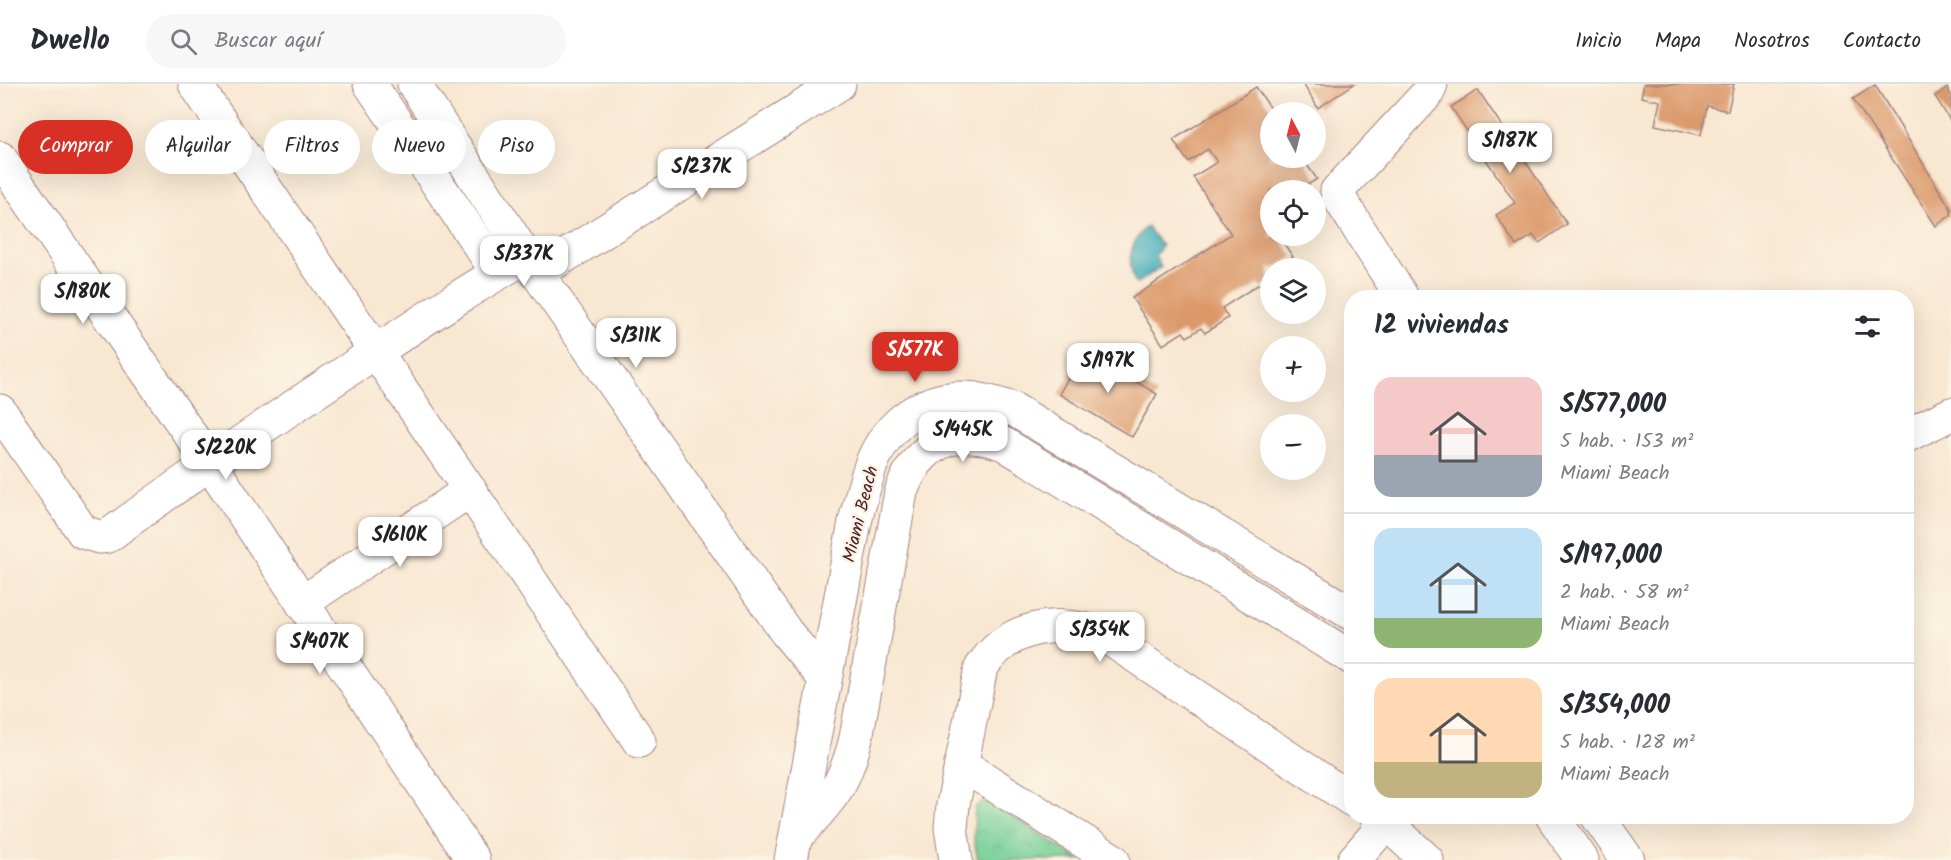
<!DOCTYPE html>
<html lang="es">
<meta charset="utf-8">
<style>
:root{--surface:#fff;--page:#f7f7f7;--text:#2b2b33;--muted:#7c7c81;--line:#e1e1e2;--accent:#d93025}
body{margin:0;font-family:Kalam,sans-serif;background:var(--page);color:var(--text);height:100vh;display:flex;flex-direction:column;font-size:22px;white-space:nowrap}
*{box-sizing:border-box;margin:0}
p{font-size:20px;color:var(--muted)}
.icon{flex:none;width:33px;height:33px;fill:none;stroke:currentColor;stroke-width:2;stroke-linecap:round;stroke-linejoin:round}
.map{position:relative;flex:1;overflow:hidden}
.drawer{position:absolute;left:1344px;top:206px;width:570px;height:534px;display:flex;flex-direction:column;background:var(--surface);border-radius:24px;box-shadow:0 6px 24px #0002}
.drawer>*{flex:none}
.hud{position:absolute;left:18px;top:36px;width:570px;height:54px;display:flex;gap:12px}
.needle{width:39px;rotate:353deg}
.tools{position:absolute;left:1260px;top:18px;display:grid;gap:12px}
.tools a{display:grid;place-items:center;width:66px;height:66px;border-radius:50%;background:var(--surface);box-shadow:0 6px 24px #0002;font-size:30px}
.price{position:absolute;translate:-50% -51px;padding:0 14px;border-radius:12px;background:#fff;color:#222;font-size:20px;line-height:39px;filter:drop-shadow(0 2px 3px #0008)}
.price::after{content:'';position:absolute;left:50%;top:36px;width:18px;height:14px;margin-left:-9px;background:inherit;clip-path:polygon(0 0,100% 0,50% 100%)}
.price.current{background:var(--accent);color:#fff}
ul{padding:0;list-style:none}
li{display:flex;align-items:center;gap:18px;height:150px;padding:0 30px}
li+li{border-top:2px solid var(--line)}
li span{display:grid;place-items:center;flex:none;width:168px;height:120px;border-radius:18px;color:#555}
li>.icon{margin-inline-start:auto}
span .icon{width:72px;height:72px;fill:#fffc;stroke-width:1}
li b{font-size:26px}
h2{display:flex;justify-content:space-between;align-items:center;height:72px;padding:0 30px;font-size:26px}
.tag{padding:0 21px;border-radius:27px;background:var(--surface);box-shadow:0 6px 24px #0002;font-size:21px;line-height:54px}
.tag.current{background:var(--accent);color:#fff}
header{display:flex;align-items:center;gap:36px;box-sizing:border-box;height:84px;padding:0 30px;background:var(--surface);border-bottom:2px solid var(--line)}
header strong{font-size:28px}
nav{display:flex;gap:33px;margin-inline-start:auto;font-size:21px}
.search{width:420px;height:54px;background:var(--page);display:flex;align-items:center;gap:15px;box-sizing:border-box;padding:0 21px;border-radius:33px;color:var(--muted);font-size:22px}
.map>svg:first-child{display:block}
.park{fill:url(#park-crowns);stroke:#607861;stroke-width:1.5}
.water{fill:#3cabb9;stroke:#436572;stroke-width:1.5}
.building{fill:#db996b}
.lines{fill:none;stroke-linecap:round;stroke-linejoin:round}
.minor-casing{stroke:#a1837e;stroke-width:35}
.minor{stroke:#fff;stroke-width:33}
.labels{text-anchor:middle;stroke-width:5;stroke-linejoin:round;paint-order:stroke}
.street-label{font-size:18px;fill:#4a1f2b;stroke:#fcf5e5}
</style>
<header>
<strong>Dwello</strong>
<div class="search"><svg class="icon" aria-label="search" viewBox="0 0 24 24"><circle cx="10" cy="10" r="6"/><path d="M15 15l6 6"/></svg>Buscar aquí</div>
<nav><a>Inicio</a><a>Mapa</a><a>Nosotros</a><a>Contacto</a></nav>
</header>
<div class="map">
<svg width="1951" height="776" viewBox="0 0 1951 776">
<defs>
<pattern id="park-crowns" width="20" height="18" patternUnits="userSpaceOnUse" patternTransform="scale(1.5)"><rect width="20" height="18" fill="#77d097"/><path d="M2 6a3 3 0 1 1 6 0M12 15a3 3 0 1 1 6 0" fill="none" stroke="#68b282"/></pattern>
</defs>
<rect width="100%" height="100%" fill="#fcf5e5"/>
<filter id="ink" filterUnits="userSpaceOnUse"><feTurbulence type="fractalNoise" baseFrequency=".0167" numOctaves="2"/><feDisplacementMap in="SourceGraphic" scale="12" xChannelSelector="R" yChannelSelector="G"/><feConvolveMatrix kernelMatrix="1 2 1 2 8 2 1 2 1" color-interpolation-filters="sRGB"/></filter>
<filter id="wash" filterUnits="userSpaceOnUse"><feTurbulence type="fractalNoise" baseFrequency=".008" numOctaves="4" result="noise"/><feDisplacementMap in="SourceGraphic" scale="24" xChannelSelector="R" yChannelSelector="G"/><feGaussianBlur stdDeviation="1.35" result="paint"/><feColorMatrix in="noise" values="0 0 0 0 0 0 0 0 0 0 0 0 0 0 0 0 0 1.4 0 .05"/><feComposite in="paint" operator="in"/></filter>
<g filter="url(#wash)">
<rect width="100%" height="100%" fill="#f8e7d1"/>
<!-- park -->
<polygon class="park" points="985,717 989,717 1080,776 978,776 974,755 975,724 977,721"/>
<!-- water -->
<path class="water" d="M1147,142L1162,162L1155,172L1161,183L1136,200C1126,178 1129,159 1147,142Z"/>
<g id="blocks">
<!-- building -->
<g class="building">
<polygon points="1303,0 1354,0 1318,24"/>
<polygon points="1644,0 1734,0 1728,27 1707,22 1701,51 1655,41 1660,17 1641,13"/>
<polygon points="1875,1 1951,125 1951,131 1936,142 1853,15"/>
<polygon points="1256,3 1273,28 1270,28 1270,74 1302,74 1317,95 1299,106 1270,106 1270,125 1264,129 1270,138 1270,152 1279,152 1293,173 1275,184 1270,184 1269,188 1270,198 1261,204 1259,200 1222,224 1228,234 1205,249 1201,244 1187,253 1183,248 1163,261 1132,214 1231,150 1193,93 1217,78 1208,65 1188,78 1173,56"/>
<polygon points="1947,4 1951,11 1951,38 1935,12"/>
<polygon points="1478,6 1567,140 1539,159 1533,151 1516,162 1496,131 1515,119 1451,23"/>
<polygon points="1084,267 1157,310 1132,353 1059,310"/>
</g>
</g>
</g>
<g filter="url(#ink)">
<use href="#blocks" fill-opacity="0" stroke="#a1837e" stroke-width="1.5"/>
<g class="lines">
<defs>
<g id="minor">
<polyline points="195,0 639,657"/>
<polyline points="370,0 498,189"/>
<polyline points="414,0 526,173 786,548 825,595"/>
<polyline points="0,74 209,378 473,776"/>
<polyline points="538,189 839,0"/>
<polyline points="1402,213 1338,112 1337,107 1427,10 1431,0"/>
<path d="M0,327L83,448L99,453L108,452C188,393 270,338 353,283C410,245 467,206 526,173"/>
<polyline points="1906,352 1951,330"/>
<polyline points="302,519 470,406"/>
<polyline points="961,680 1113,776"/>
<polyline points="1376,732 1386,739 1427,776"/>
<polyline points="1552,732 1582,776"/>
<polyline points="1597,732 1628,776"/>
<path d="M796,753C829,717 844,704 856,654L901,408C919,358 955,342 1004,360L1352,574"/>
<path d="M791,776L855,438C860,418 865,396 873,376C889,339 923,314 963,314C980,314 997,320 1013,325L1352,530"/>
<path d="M956,776L951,744L953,721L981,584C1009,540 1060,534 1105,552L1352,716"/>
<polyline points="1354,776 1392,732"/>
</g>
</defs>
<!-- minor casing -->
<use href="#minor" class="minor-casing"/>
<!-- minor -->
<use href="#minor" class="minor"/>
</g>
</g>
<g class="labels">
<!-- street labels -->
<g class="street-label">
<text transform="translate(860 430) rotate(-76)" y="6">Miami Beach</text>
</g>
</g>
</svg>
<div class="tools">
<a><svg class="needle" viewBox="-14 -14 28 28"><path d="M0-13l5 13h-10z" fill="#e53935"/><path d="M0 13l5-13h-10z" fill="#7c7c81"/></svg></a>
<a><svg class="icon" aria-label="locate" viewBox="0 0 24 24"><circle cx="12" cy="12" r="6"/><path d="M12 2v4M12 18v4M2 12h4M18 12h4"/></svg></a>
<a><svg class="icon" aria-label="layers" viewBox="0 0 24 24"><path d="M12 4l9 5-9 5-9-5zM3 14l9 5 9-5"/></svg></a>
<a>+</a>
<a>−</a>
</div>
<b class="price" style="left:1510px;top:90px">S/187K</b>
<b class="price" style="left:702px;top:116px">S/237K</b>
<b class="price" style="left:524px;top:203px">S/337K</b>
<b class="price" style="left:83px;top:241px">S/180K</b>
<b class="price" style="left:636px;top:285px">S/311K</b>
<b class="price current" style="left:915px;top:299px">S/577K</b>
<b class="price" style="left:1108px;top:310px">S/197K</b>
<b class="price" style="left:963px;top:379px">S/445K</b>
<b class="price" style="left:226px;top:397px">S/220K</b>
<b class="price" style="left:400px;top:484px">S/610K</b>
<b class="price" style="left:1100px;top:579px">S/354K</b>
<b class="price" style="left:320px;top:591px">S/407K</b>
<div class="hud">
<a class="tag current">Comprar</a>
<a class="tag">Alquilar</a>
<a class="tag">Filtros</a>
<a class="tag">Nuevo</a>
<a class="tag">Piso</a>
</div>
<section class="drawer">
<h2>12 viviendas<svg class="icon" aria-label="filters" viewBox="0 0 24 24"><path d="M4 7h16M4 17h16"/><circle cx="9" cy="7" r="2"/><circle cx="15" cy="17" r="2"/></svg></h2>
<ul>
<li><span style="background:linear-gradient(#f6c9c9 65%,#9aa5b1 0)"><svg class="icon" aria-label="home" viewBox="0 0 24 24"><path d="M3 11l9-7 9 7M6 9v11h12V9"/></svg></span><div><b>S/577,000</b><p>5 hab. · 153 m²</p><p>Miami Beach</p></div></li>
<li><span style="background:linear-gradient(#bfe0f5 75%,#8fb573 0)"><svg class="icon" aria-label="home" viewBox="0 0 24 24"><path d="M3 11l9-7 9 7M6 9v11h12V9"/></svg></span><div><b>S/197,000</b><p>2 hab. · 58 m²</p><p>Miami Beach</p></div></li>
<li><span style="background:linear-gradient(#ffd9b3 70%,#c2b280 0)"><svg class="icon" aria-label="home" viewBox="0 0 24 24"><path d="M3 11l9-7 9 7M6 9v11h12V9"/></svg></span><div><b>S/354,000</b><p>5 hab. · 128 m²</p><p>Miami Beach</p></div></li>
</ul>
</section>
</div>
